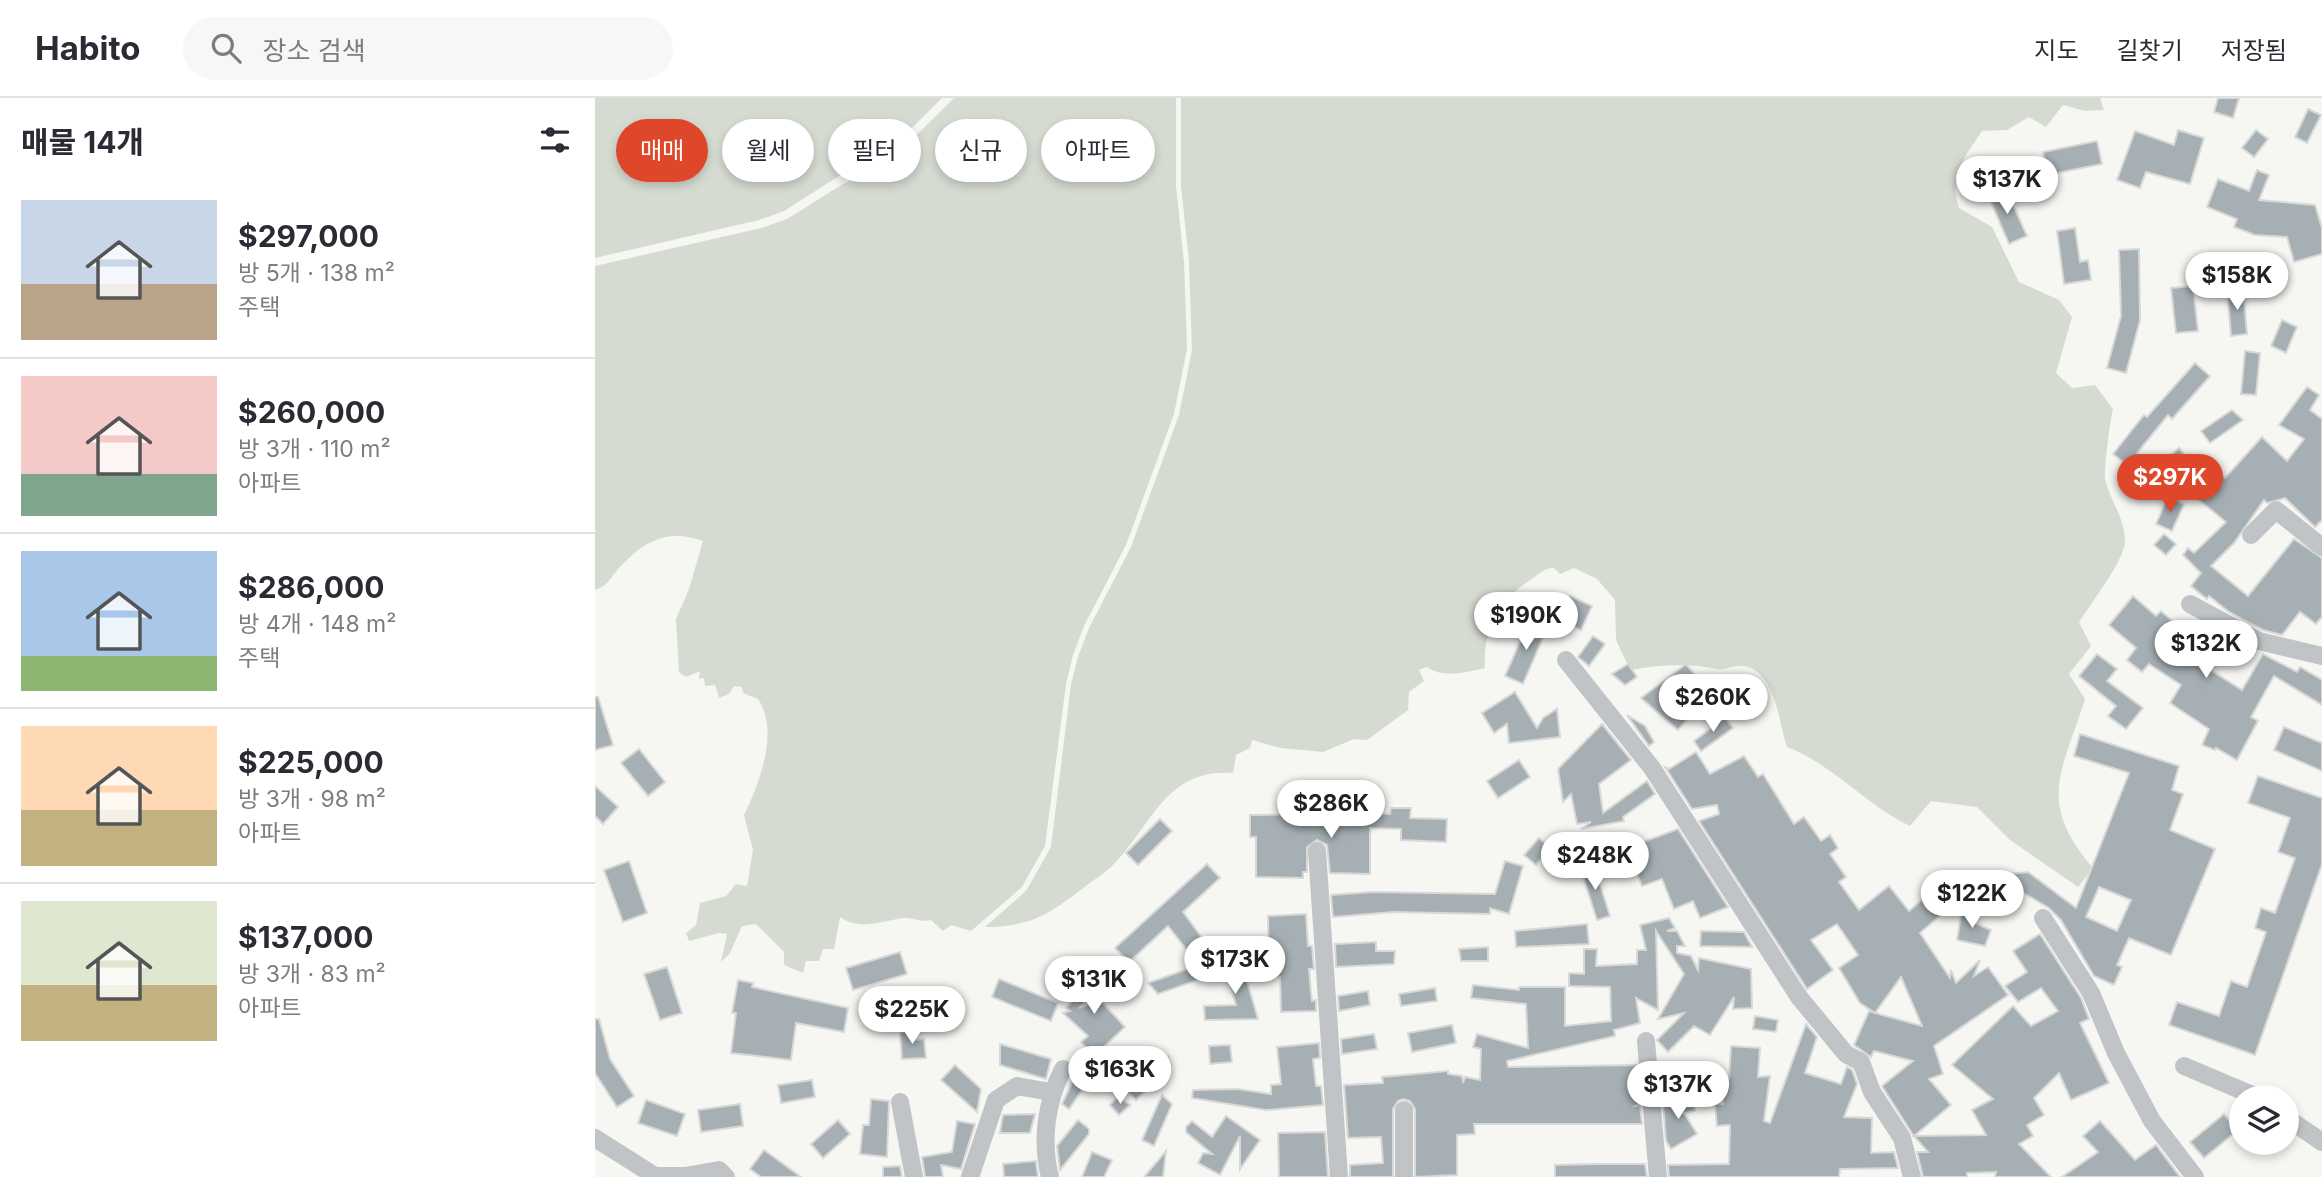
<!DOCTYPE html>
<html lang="ko">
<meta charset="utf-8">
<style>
:root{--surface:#fff;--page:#f7f7f7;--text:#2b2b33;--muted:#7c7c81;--line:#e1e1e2;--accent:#df472a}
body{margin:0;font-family:Inter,"Noto Sans KR",sans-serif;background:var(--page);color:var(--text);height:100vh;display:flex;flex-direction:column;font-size:26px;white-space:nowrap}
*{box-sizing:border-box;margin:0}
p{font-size:23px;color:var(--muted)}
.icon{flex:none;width:38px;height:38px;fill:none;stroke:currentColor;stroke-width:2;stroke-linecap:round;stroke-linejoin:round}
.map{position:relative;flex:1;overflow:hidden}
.details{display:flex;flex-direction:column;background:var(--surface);width:595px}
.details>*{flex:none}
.banner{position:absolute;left:21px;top:21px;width:665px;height:63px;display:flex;gap:14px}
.buttons{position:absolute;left:1634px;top:987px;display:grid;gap:14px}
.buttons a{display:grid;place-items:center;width:70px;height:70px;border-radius:50%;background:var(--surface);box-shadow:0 4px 10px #0003;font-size:35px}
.price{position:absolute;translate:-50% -60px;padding:0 16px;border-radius:24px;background:#fff;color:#222;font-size:23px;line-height:46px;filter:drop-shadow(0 2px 4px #0008)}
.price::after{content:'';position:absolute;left:50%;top:42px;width:21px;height:16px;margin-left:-10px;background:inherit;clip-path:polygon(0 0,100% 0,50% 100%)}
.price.current{background:var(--accent);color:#fff}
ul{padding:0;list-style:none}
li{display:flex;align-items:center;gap:21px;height:175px;padding:0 21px}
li+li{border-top:2px solid var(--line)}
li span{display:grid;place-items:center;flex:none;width:196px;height:140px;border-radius:0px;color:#555}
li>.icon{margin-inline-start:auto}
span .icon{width:84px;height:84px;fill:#fffc;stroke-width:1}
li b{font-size:30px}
h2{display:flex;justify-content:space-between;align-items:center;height:84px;padding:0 21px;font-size:30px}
.chip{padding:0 24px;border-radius:32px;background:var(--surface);box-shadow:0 4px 10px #0003;font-size:24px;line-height:63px}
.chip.current{background:var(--accent);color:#fff}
header{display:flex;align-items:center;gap:42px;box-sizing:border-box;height:98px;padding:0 35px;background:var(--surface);border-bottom:2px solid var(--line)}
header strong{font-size:33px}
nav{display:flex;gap:38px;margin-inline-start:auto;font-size:24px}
.search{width:490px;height:63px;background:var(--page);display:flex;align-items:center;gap:18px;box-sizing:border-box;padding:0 24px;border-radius:38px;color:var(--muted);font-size:26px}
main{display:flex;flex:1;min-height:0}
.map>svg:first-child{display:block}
.green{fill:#d6dbd2}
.building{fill:#a6b0b4;stroke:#d8d8d6;stroke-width:2;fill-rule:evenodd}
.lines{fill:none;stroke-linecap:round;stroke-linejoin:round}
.minor{stroke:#c0c4c7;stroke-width:18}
</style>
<header>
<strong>Habito</strong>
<div class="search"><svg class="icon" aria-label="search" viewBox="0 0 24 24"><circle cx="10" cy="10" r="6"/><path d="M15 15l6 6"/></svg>장소 검색</div>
<nav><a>지도</a><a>길찾기</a><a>저장됨</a></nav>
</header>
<main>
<section class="details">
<h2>매물 14개<svg class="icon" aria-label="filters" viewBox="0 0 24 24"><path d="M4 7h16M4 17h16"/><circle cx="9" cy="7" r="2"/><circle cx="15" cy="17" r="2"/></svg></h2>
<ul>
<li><span style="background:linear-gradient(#c9d6e8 60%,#b9a48a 0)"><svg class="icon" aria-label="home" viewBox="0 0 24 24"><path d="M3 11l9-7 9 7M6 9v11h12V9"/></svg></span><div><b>$297,000</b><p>방 5개 · 138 m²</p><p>주택</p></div></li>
<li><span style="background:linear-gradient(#f6c9c9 70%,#7fa58c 0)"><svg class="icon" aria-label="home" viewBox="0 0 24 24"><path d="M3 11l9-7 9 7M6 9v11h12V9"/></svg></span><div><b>$260,000</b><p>방 3개 · 110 m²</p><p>아파트</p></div></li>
<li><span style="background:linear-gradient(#a9c7e8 75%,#8fb573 0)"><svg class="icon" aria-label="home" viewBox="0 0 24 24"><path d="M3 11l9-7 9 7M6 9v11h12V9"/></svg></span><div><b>$286,000</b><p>방 4개 · 148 m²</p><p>주택</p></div></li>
<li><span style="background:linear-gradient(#ffd9b3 60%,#c2b280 0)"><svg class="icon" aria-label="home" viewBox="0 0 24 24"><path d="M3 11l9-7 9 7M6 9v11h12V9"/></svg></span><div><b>$225,000</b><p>방 3개 · 98 m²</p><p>아파트</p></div></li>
<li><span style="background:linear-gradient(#dfe7d0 60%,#c2b280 0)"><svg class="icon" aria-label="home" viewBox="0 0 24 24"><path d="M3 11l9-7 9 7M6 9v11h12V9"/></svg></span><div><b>$137,000</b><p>방 3개 · 83 m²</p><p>아파트</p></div></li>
</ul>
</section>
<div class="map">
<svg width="1727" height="1079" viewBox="0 0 1727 1079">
<rect width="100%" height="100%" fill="#f6f6f3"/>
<!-- green -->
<g class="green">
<polygon points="0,0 347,0 288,59 244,78 189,113 164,122 0,160"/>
<path d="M359,0H581V88L589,164L592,251L579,316L531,447L489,528L478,557L471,586L450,748L427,789L376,833L356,827L348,833L336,822C324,825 320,819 309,820C286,823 266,833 245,819L239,851H228L224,863H211L208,875L189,867V854L161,826L147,828L135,855L126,864L132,836L124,835L94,843L91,835L101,827L105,805L131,798L141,786L152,788L158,752L149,717C164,686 185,633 163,601L148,595L147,589L139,588L134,596L124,600L120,587L110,588L109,580L104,581L105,573L91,579L84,574L81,521L94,491L108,443C72,430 49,443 24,470C15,480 13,488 0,492V168L166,130L192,121L248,86L293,65Z"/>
<path d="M586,0H1505L1509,12L1490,13L1468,7L1451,29L1434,19L1412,32L1387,33C1370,59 1353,77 1364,110L1397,129L1424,184L1464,202L1477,219L1461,275L1477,290L1500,287L1518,311C1515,321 1509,374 1510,381C1515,403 1534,426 1529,449C1525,467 1496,506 1484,524L1496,548L1474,576L1490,601C1467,675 1441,703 1498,770L1483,789L1415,742L1382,709L1336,703L1315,728C1271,707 1237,666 1192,649C1184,625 1181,578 1153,569C1141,565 1132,573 1121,571C1093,565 1064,567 1035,572L1021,542L1020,502L1002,481L979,470L965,476L959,470C950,469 943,477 935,482C903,504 888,532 890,570C871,574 849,581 832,569L824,572L829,583L814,594L813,612L772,642L759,641L728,654L685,650L657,642L655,650L641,657L638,675C570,670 558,727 517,768C510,775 500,781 492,787C456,815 437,829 390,829L431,793L456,749L476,586L483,559L494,530L536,449L584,317L597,252L594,163L586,88Z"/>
</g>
<!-- building -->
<g class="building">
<polygon points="1623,0 1644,0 1638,20 1619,14"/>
<polygon points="1713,11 1726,17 1712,45 1700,39"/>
<polygon points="1583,32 1609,40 1595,86 1551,74 1545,90 1522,82 1540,33 1579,47"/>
<polygon points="1661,32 1673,41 1659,59 1647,50"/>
<polygon points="1502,43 1507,66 1452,77 1448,54"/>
<polygon points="1662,72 1674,77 1664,102 1720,107 1727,130 1727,156 1699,164 1692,139 1660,137 1639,129 1642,121 1612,109 1623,81 1654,93"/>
<polygon points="1410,89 1432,138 1414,146 1393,97"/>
<polygon points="1480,130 1485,164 1493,162 1496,182 1469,186 1462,133"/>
<polygon points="1544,151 1545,222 1531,275 1512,270 1526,218 1524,152"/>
<polygon points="1598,188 1603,233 1581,235 1576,190"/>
<polygon points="1648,190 1652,236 1636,238 1632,191"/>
<polygon points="1687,222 1702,229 1691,255 1676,248"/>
<polygon points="1650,253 1665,255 1661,297 1646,296"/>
<polygon points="1600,265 1615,278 1577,321 1573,317 1542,355 1558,373 1584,350 1594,362 1567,385 1572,391 1568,395 1554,384 1538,397 1529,386 1542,374 1518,356 1549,317 1552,319"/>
<polygon points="1712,289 1724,297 1715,312 1727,321 1727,422 1720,429 1690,400 1672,405 1669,402 1639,445 1616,468 1653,498 1699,441 1727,460 1727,519 1721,526 1705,514 1687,537 1668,532 1634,514 1614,498 1612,501 1596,488 1606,475 1588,457 1593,450 1599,455 1631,424 1604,402 1625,376 1630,380 1667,339 1692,363 1709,341 1684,327"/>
<polygon points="1637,312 1648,322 1615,345 1606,333"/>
<polygon points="1573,399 1589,406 1577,433 1561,426"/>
<polygon points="1569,436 1581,446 1571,457 1559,447"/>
<polygon points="975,498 997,508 986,532 964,522"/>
<polygon points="1538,498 1561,518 1566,513 1584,529 1572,544 1647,592 1668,556 1702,574 1705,569 1727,582 1727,607 1679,578 1656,619 1663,623 1642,662 1621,650 1620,652 1607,647 1614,631 1575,605 1586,587 1554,566 1547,574 1532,562 1541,550 1514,527"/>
<polygon points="934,523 952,530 928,586 910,578"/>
<polygon points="998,538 1010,546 994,568 983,559"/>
<polygon points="1502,556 1522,571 1512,583 1548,610 1531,631 1513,618 1521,608 1484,578"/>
<polygon points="1033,566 1042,579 1030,587 1017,576"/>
<polygon points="1091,566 1101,578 1091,586 1110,601 1083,632 1046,600"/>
<polygon points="920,594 942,630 948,620 962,611 965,639 914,645 912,626 899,635 887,615"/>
<polygon points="0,599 3,599 18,647 0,652"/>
<polygon points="1032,617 1050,628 1059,644 1054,648"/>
<polygon points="1130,620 1138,630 1106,653 1099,643"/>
<polygon points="1007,626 1036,662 1004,686 1008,715 1052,683 1060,696 1028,719 1029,723 986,731 996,724 982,726 976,696 968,704 963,671"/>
<polygon points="1689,629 1727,645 1727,673 1679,652"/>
<path d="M1485,636L1584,668L1577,692L1588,696L1575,732L1620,751L1576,857L1534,840L1522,867L1527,869L1519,887L1499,878L1466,822L1454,810L1427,794L1399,797L1396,778L1433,774L1481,810L1534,675L1479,658ZM1504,789L1536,802L1522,833L1491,819Z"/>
<polygon points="44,651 70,684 53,698 26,665"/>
<path d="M1101,654L1115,676L1149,658L1163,679L1168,676L1199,726L1209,719L1226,743L1235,737L1243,750L1235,756L1251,779L1244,784L1264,812L1294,788L1314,813L1336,794L1333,790L1346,780L1351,785L1356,781L1366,794L1347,808L1355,809L1325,835L1355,880L1356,872L1361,885L1385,862L1379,878L1393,869L1413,897L1339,948L1348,976L1334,981L1356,1007L1319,1038L1391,1037L1377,1012L1398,1001L1357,967L1418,908L1436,928L1463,913L1446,890L1423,904L1410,888L1432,874L1418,853L1445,836L1486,900L1494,921L1485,925L1514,985L1476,1002L1464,975L1439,1000L1449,1017L1432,1027L1438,1038L1424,1046L1456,1079H1400L1401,1074L1372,1075V1079H1328L1322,1054H1333L1318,1037L1287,988L1318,963L1279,953L1276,959L1259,947L1274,913L1280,915L1265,905L1244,870L1263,857L1242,826L1216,842L1238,872L1212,891L1104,723L1124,716L1122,707L1097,711L1070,669L1074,671ZM1306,879L1327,928L1280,915Z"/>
<polygon points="924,662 935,679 903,700 892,683"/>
<polygon points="1663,678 1727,700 1727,766 1660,957 1574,927 1582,904 1624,918 1636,883 1652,889 1671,834 1660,830 1666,810 1680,815 1700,760 1683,754 1695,720 1653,705"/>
<polygon points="0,688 23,709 8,726 0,718"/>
<polygon points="796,710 816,710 815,720 852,721 851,744 806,742 806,731 775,730 775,776 735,775 732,747 722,742 712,749 712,774 708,774 708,780 661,779 661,739 655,739 655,717 795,716"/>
<polygon points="565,721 577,733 543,767 531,755"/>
<polygon points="1083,731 1133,809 1105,820 1098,803 1079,811 1067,781 1047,788 1031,750"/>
<polygon points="944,740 955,750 941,767 929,757"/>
<polygon points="34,763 52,815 28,824 9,772"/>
<polygon points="910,763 928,768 914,816 895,810 895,816 798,814 738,819 736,797 777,794 900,796"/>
<polygon points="998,765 1015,818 1002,822 985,769"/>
<polygon points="612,766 625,780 588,814 607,840 592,852 573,828 534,864 520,850"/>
<polygon points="1367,811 1381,814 1379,825 1396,832 1390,848 1362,842"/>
<polygon points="711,816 713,848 717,848 719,871 714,871 716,895 717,903 721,902 721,913 686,914 685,879 674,879 673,818"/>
<polygon points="1074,820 1080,830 1072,833 1082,833 1090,848 1082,848 1082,855 1096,858 1103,872 1104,860 1156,871 1157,910 1138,911 1139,899 1115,937 1099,928 1073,954 1062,942 1089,915 1063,921 1089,876 1061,833 1063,912 1041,900 1045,925 1019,932 1020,938 912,963 913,969 1042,967 1045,1005 1040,1008 1045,1008 1047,1026 879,1026 880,1036 862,1037 862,1077 820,1079 820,1011 815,1003 808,1001 803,1003 798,1011 798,1079 755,1079 755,1067 788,1065 786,1039 753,1040 749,987 788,985 787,979 853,973 853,976 867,978 868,985 870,979 885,982 886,951 878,949 882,936 933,950 931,906 876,900 878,887 924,892 924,889 970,889 970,928 1016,923 1015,889 974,888 974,875 989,876 989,851 1002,851 1001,868 1042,866 1042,852 1051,852 1045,827"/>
<polygon points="992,826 994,846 921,849 920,833"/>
<polygon points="1106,833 1149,834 1157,849 1105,848"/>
<polygon points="781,844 781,853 800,853 799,866 741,869 740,846"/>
<polygon points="893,849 893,863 866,863 864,851"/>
<polygon points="305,854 312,876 258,892 251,870"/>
<polygon points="645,859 663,921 610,922 609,908 641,907 628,864"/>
<polygon points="607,866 611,879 563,896 553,885"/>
<polygon points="72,869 87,915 65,922 49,876"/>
<polygon points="505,871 516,881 484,910 505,902 530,929 499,958 486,944 493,938 468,915 475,913 471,910"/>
<polygon points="404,881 463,905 456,923 397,899"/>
<polygon points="143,882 158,885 157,889 253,910 249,934 201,925 196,962 136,955 141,915 137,915"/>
<polygon points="840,890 842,903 806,908 804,896"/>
<polygon points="773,893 775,907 744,913 743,898"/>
<polygon points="1160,918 1183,922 1181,934 1158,931"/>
<polygon points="0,921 4,921 15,961 39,998 22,1009 0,975"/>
<polygon points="1211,926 1222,939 1210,975 1246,986 1252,969 1257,972 1262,986 1249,1019 1277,1020 1276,1055 1299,1054 1303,1070 1245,1071 1244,1079 1074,1079 1073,1067 1134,1066 1135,1027 1122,1028 1120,1006 1128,1006 1126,981 1134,980 1136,948 1165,950 1163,979 1175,978 1169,1023 1175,1025"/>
<polygon points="857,927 861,945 817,954 813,935"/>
<polygon points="319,933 320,942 329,941 331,960 307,961 305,934"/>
<polygon points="779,936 782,951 747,956 746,941"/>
<polygon points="724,945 725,960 718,961 721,988 726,988 728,1007 671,1012 597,1000 598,992 642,991 676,996 676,987 686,986 682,949"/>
<polygon points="405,946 456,961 451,981 405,967"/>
<polygon points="635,947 637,964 615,966 614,948"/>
<polygon points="573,958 576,968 572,972 549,978 546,966"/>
<polygon points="1103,966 1067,990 1066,967"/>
<polygon points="360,967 386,991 382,1014 346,982"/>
<polygon points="483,972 495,980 474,1011 467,1006"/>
<polygon points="217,982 220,999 186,1005 183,987"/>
<polygon points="539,984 553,990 541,1002 531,992"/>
<polygon points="567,997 577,1006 559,1048 547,1042"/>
<polygon points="523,999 535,1007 524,1017 515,1007"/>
<polygon points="1098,999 1100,1013 1089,1015 1102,1036 1076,1051 1071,1043 1068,1004"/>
<polygon points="276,1001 294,1003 292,1059 265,1056 268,1027 274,1027"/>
<polygon points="51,1002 90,1016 82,1038 43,1025"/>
<polygon points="145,1006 148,1028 106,1034 103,1012"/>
<polygon points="440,1016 435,1035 405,1035 408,1017"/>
<polygon points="1629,1016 1643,1032 1609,1060 1595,1044"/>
<polygon points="631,1018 665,1042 645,1071 645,1038 625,1077 603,1065 608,1055 617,1056 591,1034 591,1029 597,1023 617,1039"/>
<polygon points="243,1022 255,1036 228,1060 216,1046"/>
<polygon points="483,1022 494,1031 494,1036 465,1072 462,1048"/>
<polygon points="362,1023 380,1026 366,1071 346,1067 348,1079 330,1079 327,1059 357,1054"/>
<polygon points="1505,1023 1540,1062 1561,1047 1585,1079 1467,1079 1503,1054 1488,1038"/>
<polygon points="730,1034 733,1079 684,1079 683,1035"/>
<polygon points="169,1052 206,1079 166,1079 155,1071"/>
<polygon points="571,1053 568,1079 549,1079"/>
<polygon points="497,1054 517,1062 509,1079 487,1079"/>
<polygon points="441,1063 443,1079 409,1079 408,1066"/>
<polygon points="1002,1066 1050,1066 1052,1079 960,1079 960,1067"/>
<polygon points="305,1068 307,1079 288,1079 288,1069"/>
</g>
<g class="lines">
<!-- minor -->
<g class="minor">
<polyline points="1656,437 1681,412 1727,449"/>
<polyline points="1595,506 1664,543 1727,558"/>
<polyline points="971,562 1057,670 1204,899 1251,956 1266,964 1277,994 1307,1040 1317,1079"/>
<polyline points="722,753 744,1079"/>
<polyline points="1448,820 1496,895 1521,955 1557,1023 1600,1079"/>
<polyline points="1051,943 1063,1079"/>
<polyline points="1589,968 1662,999"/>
<polyline points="305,1004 319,1079"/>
<polyline points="809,1012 809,1079"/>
<polyline points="1692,1020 1727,1044"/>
<polyline points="0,1040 60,1078 90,1078 124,1072 131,1079"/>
<polyline points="375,1079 401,1002 422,988 456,994"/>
<path d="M455,1079C446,1043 451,1004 468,971"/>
</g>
</g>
</svg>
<div class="buttons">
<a><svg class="icon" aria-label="layers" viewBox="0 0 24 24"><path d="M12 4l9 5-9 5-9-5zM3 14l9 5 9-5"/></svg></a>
</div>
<b class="price" style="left:1412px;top:118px">$137K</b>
<b class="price" style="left:1642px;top:214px">$158K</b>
<b class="price current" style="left:1575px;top:416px">$297K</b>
<b class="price" style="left:931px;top:554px">$190K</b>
<b class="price" style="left:1611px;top:582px">$132K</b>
<b class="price" style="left:1118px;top:636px">$260K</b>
<b class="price" style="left:736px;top:742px">$286K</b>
<b class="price" style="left:1000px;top:794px">$248K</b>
<b class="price" style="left:1377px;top:832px">$122K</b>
<b class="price" style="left:640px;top:898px">$173K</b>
<b class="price" style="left:499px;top:918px">$131K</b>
<b class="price" style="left:317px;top:948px">$225K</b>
<b class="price" style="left:525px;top:1008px">$163K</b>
<b class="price" style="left:1083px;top:1023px">$137K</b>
<div class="banner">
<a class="chip current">매매</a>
<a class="chip">월세</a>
<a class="chip">필터</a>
<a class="chip">신규</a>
<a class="chip">아파트</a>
</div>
</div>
</main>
